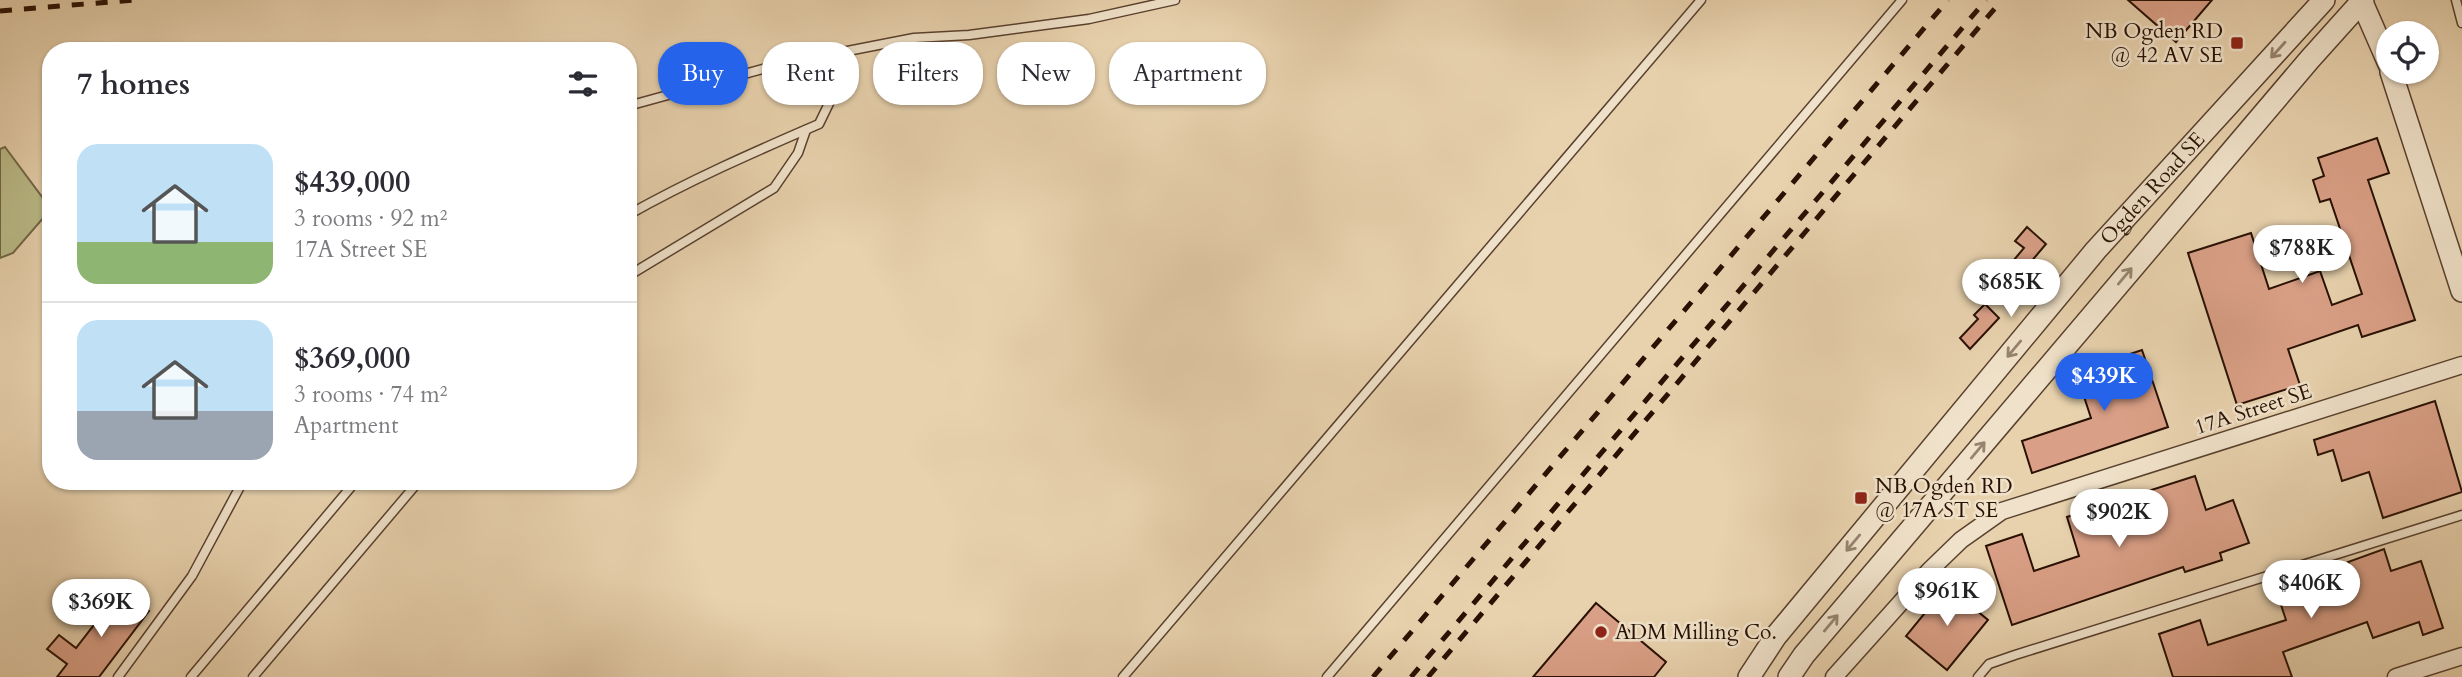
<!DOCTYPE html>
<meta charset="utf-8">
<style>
:root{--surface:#fff;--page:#f2f2f3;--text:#2b2b33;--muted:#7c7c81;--line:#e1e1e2;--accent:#2563eb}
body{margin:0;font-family:Cardo,serif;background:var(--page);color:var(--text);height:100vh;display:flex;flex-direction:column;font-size:26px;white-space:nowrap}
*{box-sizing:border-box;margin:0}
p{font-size:23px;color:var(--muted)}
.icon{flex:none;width:38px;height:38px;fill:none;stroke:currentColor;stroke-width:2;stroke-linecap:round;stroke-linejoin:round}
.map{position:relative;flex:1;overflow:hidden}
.drawer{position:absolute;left:42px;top:42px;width:595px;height:448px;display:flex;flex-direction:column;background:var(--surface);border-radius:28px;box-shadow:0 2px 5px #0004}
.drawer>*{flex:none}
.guide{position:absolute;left:658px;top:42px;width:665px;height:63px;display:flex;gap:14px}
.tools{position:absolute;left:2376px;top:21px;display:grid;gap:14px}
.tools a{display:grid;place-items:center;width:63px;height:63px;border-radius:50%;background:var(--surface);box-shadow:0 2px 5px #0004;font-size:35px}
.price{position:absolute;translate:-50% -60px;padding:0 16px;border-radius:24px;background:#fff;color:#222;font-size:23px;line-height:46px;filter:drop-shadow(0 2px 4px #0008)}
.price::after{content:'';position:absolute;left:50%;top:42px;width:21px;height:16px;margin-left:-10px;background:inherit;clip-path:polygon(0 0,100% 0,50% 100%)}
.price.selected{background:var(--accent);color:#fff}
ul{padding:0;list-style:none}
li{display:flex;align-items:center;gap:21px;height:175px;padding:0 35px}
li+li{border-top:2px solid var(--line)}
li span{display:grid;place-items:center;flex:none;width:196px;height:140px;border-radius:21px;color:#555}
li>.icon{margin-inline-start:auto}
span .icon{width:84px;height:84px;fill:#fffc;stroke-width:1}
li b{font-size:30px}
h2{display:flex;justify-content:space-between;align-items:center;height:84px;padding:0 35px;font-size:30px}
.tag{padding:0 24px;border-radius:28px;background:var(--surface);box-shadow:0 2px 5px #0004;font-size:24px;line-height:63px}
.tag.selected{background:var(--accent);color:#fff}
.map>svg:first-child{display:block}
.green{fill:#babb88;stroke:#716646;stroke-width:2}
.building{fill:#daa087;stroke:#281003;stroke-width:2}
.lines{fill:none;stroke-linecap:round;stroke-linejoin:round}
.service-casing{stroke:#58402e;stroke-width:11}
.minor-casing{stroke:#58402e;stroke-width:19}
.tertiary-casing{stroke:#58402e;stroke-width:24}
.service{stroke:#f0e2ca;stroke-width:8}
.minor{stroke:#f0e2ca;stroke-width:16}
.tertiary{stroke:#f0e2ca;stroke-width:21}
.rail{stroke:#281003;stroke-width:5;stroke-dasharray:12 12;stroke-linecap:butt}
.oneway{stroke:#968470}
.poi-dot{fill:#8f2418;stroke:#f0e2ca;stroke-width:2.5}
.labels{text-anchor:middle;stroke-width:5;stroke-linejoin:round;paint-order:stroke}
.poi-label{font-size:21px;fill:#281003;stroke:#f0e2ca;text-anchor:start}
.street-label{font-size:21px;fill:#281003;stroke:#f0e2ca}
</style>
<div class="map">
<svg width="2462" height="677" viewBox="0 0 2462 677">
<rect width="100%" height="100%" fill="#e8d2ae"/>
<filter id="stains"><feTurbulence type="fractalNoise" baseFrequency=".00286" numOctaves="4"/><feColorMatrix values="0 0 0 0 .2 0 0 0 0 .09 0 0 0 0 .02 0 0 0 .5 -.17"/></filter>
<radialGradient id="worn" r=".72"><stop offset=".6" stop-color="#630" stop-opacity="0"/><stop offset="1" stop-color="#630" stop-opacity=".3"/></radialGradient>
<!-- green -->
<polygon class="green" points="5,147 51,209 13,253 0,258 0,149"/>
<!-- building -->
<g class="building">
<polygon points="2128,0 2212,0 2176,42"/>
<polygon points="2377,138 2389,173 2368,180 2415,320 2362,337 2358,325 2288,349 2300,385 2237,405 2188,253 2251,233 2269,289 2320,271 2332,305 2362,294 2330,199 2320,202 2313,180 2324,176 2318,158"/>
<polygon points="2027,227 2046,244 2008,289 1997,280 2024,248 2015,241"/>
<polygon points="1985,304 1999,318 1970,349 1960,338 1978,319 1974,315"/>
<polygon points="2142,350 2168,427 2032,473 2022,441 2091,418 2076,372"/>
<polygon points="2435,401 2462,492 2383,518 2369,472 2342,481 2333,450 2318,455 2314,440"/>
<polygon points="2195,476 2206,510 2233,500 2249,543 2220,553 2222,560 2185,572 2183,567 2012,625 1986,546 2022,534 2034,571 2079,556 2067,517"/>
<polygon points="2384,549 2391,571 2421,561 2443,628 2423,635 2419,622 2373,638 2367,622 2283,652 2292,677 2173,677 2159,634 2200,620 2208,645 2286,620 2277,593 2351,568 2348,562"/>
<polygon points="1947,586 1988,620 1947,670 1906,636"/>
<polygon points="121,590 149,611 99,677 57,677 67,664 47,649 59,635 76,648"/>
<polygon points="1596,603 1666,662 1654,677 1533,677"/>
</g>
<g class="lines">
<defs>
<g id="service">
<polyline points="2456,0 2462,23"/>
<polyline points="628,106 781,64 914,38 969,35 1089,19 1175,0"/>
<path d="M628,215C690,180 754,152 819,124L835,91L833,54"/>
<polyline points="628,276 774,188 798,153 806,130"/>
<polyline points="118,677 192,576 243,481"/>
<polyline points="191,677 356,481"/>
<polyline points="253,677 419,481"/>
<polyline points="1123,677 1701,0"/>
<polyline points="1327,677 1902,0"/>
<polyline points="1978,677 1989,664 2015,655 2462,515"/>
</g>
<g id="minor">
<polyline points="1834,677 1929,571 1961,540 2002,511 2462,365"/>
<polyline points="2396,677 2462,656"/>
</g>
<g id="tertiary">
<polyline points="2361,0 2389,64"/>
<polyline points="2391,72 2462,291"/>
<path id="s1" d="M1749,677L1776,636L2096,250L2324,0"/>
<polyline points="1789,677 1804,655 2310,59 2363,0"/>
</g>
</defs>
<!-- service casing -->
<use href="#service" class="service-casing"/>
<!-- minor casing -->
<use href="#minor" class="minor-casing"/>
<!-- tertiary casing -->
<use href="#tertiary" class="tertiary-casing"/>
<!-- service -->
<use href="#service" class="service"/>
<!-- minor -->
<use href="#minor" class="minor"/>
<!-- tertiary -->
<use href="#tertiary" class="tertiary"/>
<!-- rail -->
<g class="rail">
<polyline points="0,11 134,0"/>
<polyline points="1373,677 1948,0"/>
<polyline points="1411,677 1986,0"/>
<polyline points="1428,677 2002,0"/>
</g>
</g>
<!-- one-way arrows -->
<defs><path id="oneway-shaft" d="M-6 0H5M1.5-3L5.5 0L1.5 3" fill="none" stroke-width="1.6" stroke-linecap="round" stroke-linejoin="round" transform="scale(1.75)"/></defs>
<g class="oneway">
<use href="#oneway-shaft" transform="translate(2278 50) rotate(132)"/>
<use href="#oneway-shaft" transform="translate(2125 276) rotate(-50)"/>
<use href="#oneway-shaft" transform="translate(2014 349) rotate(130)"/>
<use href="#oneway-shaft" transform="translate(1978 450) rotate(-50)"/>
<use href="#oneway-shaft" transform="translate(1853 543) rotate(130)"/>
<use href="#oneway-shaft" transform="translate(1831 623) rotate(-50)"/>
</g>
<!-- markers -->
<g class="poi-dot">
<rect x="2230" y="36" width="14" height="14" rx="3.5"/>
<rect x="1854" y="491" width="14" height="14" rx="3.5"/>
<circle cx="1601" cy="632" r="7"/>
</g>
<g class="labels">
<!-- poi labels -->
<g class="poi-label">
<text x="2223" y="38" text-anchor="end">NB Ogden RD<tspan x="2223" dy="24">@ 42 AV SE</tspan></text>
<text x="1875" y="493">NB Ogden RD<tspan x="1875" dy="24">@ 17A ST SE</tspan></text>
<text x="1615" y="639">ADM Milling Co.</text>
</g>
<!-- street labels -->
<g class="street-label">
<text dy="7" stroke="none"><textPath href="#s1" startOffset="634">Ogden Road SE</textPath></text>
<text transform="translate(2253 409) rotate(-18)" y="7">17A Street SE</text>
</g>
</g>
<rect width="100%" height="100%" filter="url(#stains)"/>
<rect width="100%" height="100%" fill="url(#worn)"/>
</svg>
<div class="tools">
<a><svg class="icon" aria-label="locate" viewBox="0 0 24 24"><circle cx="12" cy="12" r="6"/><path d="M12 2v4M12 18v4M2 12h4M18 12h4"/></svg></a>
</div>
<b class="price" style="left:2302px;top:285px">$788K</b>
<b class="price" style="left:2011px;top:319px">$685K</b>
<b class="price selected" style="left:2104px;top:413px">$439K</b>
<b class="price" style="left:2119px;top:549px">$902K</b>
<b class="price" style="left:2311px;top:620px">$406K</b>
<b class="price" style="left:1947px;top:628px">$961K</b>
<b class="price" style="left:101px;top:639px">$369K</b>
<div class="guide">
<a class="tag selected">Buy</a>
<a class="tag">Rent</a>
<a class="tag">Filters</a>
<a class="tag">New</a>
<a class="tag">Apartment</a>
</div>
<section class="drawer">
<h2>7 homes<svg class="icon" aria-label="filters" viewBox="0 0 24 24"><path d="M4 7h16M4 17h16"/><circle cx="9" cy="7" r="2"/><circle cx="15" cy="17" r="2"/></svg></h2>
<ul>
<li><span style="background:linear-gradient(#bfe0f5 70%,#8fb573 0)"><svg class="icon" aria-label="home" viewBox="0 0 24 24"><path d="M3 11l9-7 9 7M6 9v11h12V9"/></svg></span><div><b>$439,000</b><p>3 rooms · 92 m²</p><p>17A Street SE</p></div></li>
<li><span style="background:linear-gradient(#bfe0f5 65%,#9aa5b1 0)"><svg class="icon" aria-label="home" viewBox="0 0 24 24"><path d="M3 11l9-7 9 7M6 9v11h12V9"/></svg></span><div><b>$369,000</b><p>3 rooms · 74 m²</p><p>Apartment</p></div></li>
</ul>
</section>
</div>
